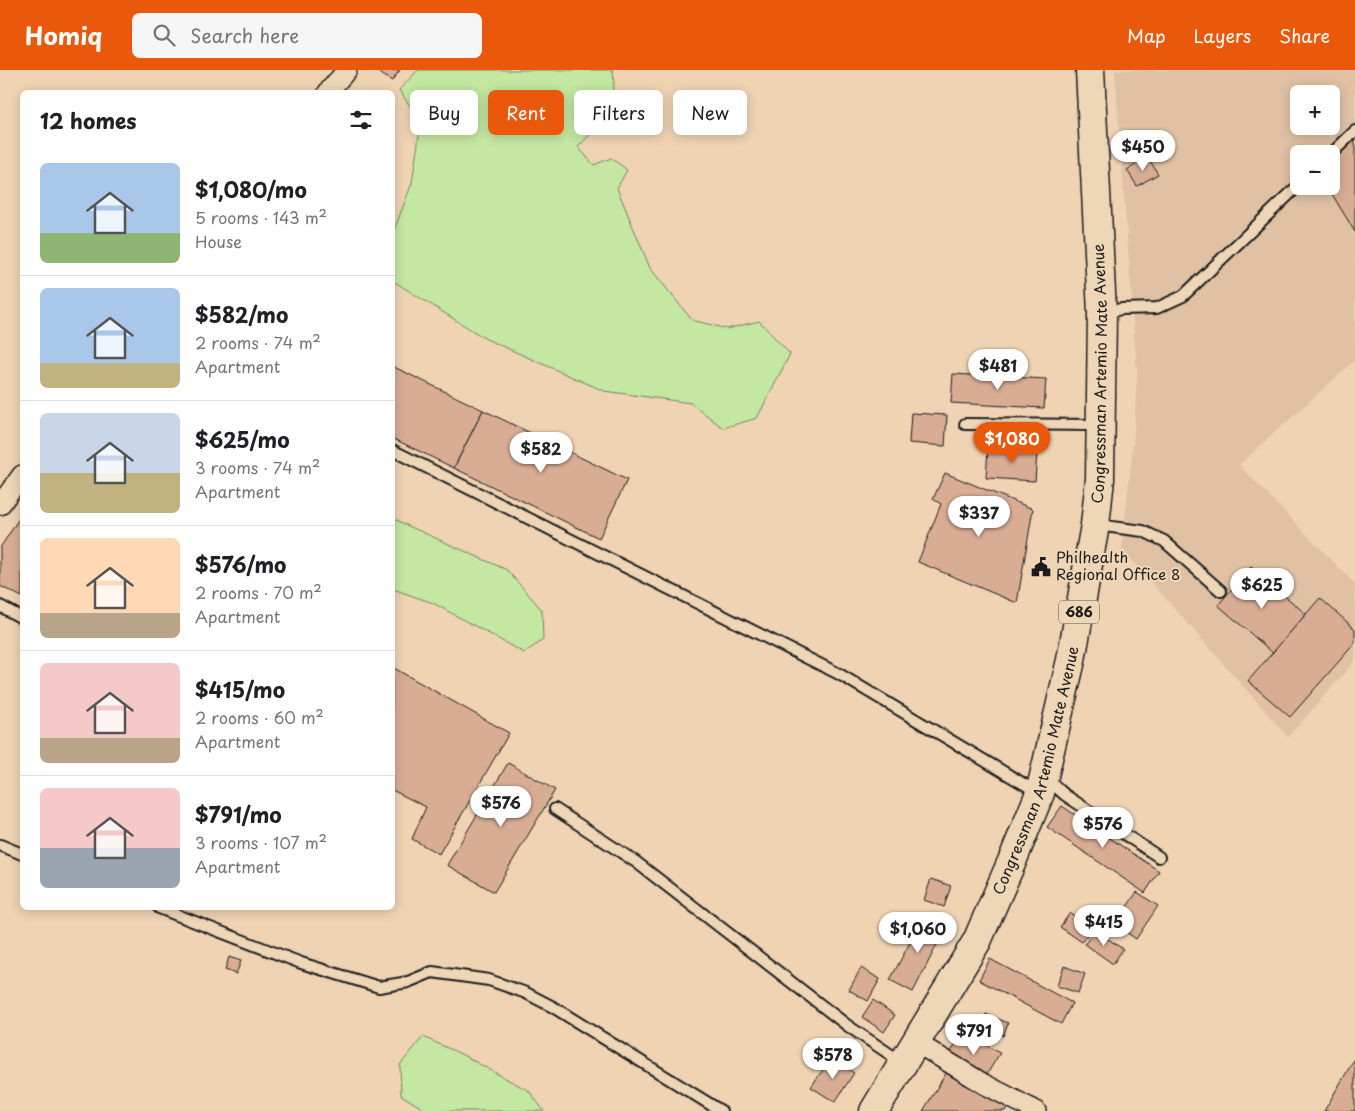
<!DOCTYPE html>
<meta charset="utf-8">
<style>
:root{--surface:#fff;--page:#f6f6f6;--text:#202124;--muted:#757577;--line:#e0e0e0;--accent:#ea580c}
body{margin:0;font-family:"Playpen Sans",sans-serif;background:var(--page);color:var(--text);height:100vh;display:flex;flex-direction:column;font-size:19px;white-space:nowrap}
*{box-sizing:border-box;margin:0}
p{font-size:16px;color:var(--muted)}
.icon{flex:none;width:28px;height:28px;fill:none;stroke:currentColor;stroke-width:2;stroke-linecap:round;stroke-linejoin:round}
.map{position:relative;flex:1;overflow:hidden}
.sheet{position:absolute;left:20px;top:20px;width:375px;height:820px;display:flex;flex-direction:column;background:var(--surface);border-radius:8px;box-shadow:0 2px 12px #0003}
.sheet>*{flex:none}
.top-card{position:absolute;left:410px;top:20px;width:475px;height:45px;display:flex;gap:10px}
.controls{position:absolute;left:1290px;top:15px;display:grid;gap:10px}
.controls a{display:grid;place-items:center;width:50px;height:50px;border-radius:8px;background:var(--surface);box-shadow:0 2px 12px #0003;font-size:25px}
.price{position:absolute;translate:-50% -42px;padding:0 11px;border-radius:18px;background:#fff;color:#222;font-size:16px;line-height:32px;filter:drop-shadow(0 1px 2px #0008)}
.price::after{content:'';position:absolute;left:50%;top:30px;width:15px;height:11px;margin-left:-8px;background:inherit;clip-path:polygon(0 0,100% 0,50% 100%)}
.price.current{background:var(--accent);color:#fff}
ul{padding:0;list-style:none}
li{display:flex;align-items:center;gap:15px;height:125px;padding:0 20px}
li+li{border-top:1px solid var(--line)}
li span{display:grid;place-items:center;flex:none;width:140px;height:100px;border-radius:8px;color:#555}
li>.icon{margin-inline-start:auto}
span .icon{width:60px;height:60px;fill:#fffc;stroke-width:1}
li b{font-size:21px}
h2{display:flex;justify-content:space-between;align-items:center;height:60px;padding:0 20px;font-size:21px}
.pill{padding:0 18px;border-radius:8px;background:var(--surface);box-shadow:0 2px 12px #0003;font-size:18px;line-height:45px}
.pill.current{background:var(--accent);color:#fff}
header{display:flex;align-items:center;gap:30px;box-sizing:border-box;height:70px;padding:0 25px;background:var(--accent);color:#fff}
header strong{font-size:24px}
nav{display:flex;gap:28px;margin-inline-start:auto;font-size:18px}
.search{width:350px;height:45px;background:var(--page);display:flex;align-items:center;gap:12px;box-sizing:border-box;padding:0 18px;border-radius:8px;color:var(--muted);font-size:19px}
.map>svg:first-child{display:block}
.built{fill:#e0c1a4;fill-rule:evenodd}
.green{fill:#c4e7a1;stroke:#70825e}
.building{fill:#d9ad94;stroke:#1c1c1c}
.lines{fill:none;stroke-linecap:round;stroke-linejoin:round}
.service-casing{stroke:#1c1c1c;stroke-width:14}
.minor-casing{stroke:#1c1c1c;stroke-width:22}
.primary-casing{stroke:#1c1c1c;stroke-width:31}
.service{stroke:#eed7b7;stroke-width:10}
.minor{stroke:#eed7b7;stroke-width:19}
.primary{stroke:#eed7b7;stroke-width:28}
.labels{text-anchor:middle;stroke-width:4;stroke-linejoin:round;paint-order:stroke}
.shield{fill:#eed7b7;stroke:#5b544a;stroke-width:1}
.shield-label{font-size:14px;font-weight:bold;fill:#1c1c1c}
.street-label{font-size:15px;fill:#1c1c1c;stroke:#eed7b7}
.poi-label{font-size:15px;fill:#1c1c1c;stroke:#eed7b7;text-anchor:start}
</style>
<header>
<strong>Homiq</strong>
<div class="search"><svg class="icon" aria-label="search" viewBox="0 0 24 24"><circle cx="10" cy="10" r="6"/><path d="M15 15l6 6"/></svg>Search here</div>
<nav><a>Map</a><a>Layers</a><a>Share</a></nav>
</header>
<div class="map">
<svg width="1355" height="1041" viewBox="0 0 1355 1041">
<rect width="100%" height="100%" fill="#efd3b3"/>
<filter id="ink" filterUnits="userSpaceOnUse"><feTurbulence type="fractalNoise" baseFrequency=".02" numOctaves="2"/><feDisplacementMap in="SourceGraphic" scale="10" xChannelSelector="R" yChannelSelector="G"/><feConvolveMatrix kernelMatrix="1 2 1 2 8 2 1 2 1" color-interpolation-filters="sRGB"/></filter>
<g filter="url(#ink)">
<!-- built -->
<path class="built" d="M1115,0H1355V290L1239,395L1355,514V591L1288,667L1122,479L1134,365L1137,303ZM1299,24H1331V56H1299ZM1299,84H1331V116H1299Z"/>
<!-- green -->
<g class="green">
<polygon points="418,0 613,0 614,15 605,49 578,77 594,95 611,88 627,100 617,118 650,198 692,250 727,259 759,251 790,284 757,348 723,358 691,333 604,321 486,269 393,211 393,163 412,113 421,52 399,20"/>
<polygon points="392,447 404,454 507,500 542,540 543,570 524,583 433,533 393,519"/>
<polygon points="423,967 461,984 529,1021 544,1041 427,1041 401,1025 400,995"/>
</g>
<!-- building -->
<g class="building">
<polygon points="375,0 400,0 392,11"/>
<polygon points="1355,70 1355,162 1327,116 1331,116 1331,89"/>
<polygon points="1148,87 1158,104 1137,116 1127,100"/>
<polygon points="392,296 483,340 454,398 392,368"/>
<polygon points="953,304 1046,309 1044,338 951,333"/>
<polygon points="483,340 627,410 599,468 454,398"/>
<polygon points="911,343 947,345 945,376 909,373"/>
<polygon points="988,378 1037,381 1035,411 986,408"/>
<polygon points="945,403 1033,439 1017,533 918,492 941,434 933,429"/>
<polygon points="22,444 22,527 0,516 0,478"/>
<polygon points="1251,497 1306,544 1273,583 1218,535"/>
<polygon points="1320,528 1355,559 1355,573 1290,647 1248,611"/>
<polygon points="392,597 509,663 439,784 412,769 426,737 392,720"/>
<polygon points="508,693 555,720 494,822 447,795"/>
<polygon points="1062,736 1159,801 1145,823 1047,757"/>
<polygon points="931,809 951,816 944,837 924,830"/>
<polygon points="1137,822 1158,836 1136,869 1115,854"/>
<polygon points="1070,843 1092,858 1082,872 1060,857"/>
<polygon points="924,846 946,857 913,922 890,910"/>
<polygon points="1095,860 1123,879 1113,894 1085,874"/>
<polygon points="229,887 241,891 236,904 225,900"/>
<polygon points="990,889 1072,933 1061,954 979,910"/>
<polygon points="1064,896 1085,904 1078,923 1057,916"/>
<polygon points="861,898 880,909 868,931 849,920"/>
<polygon points="873,930 895,945 884,962 862,947"/>
<polygon points="986,944 1008,953 1003,966 981,957"/>
<polygon points="963,962 1000,983 984,1009 947,988"/>
<polygon points="831,988 854,1003 835,1032 811,1017"/>
<polygon points="1355,988 1355,1041 1324,1041"/>
<polygon points="948,1000 1008,1036 1005,1041 923,1041"/>
</g>
<g class="lines">
<defs>
<g id="service">
<polyline points="1331,84 1355,61"/>
<polyline points="1103,243 1121,239 1157,238 1183,226 1299,115"/>
<polyline points="965,354 1099,355"/>
<polyline points="392,380 839,604 1039,723"/>
<polyline points="1096,455 1143,461 1164,471 1221,521"/>
<polyline points="0,536 22,548"/>
<polyline points="1047,709 1065,725 1159,787"/>
<polyline points="555,739 636,792 848,956 903,993"/>
<polyline points="0,775 22,784"/>
<polyline points="159,838 301,893 379,917 408,912 432,902 489,910 526,923 553,937 721,1041"/>
</g>
<g id="minor">
<polyline points="328,22 347,0"/>
<polyline points="0,435 22,405"/>
<polyline points="917,973 984,1014 1036,1041"/>
</g>
<g id="primary">
<path id="s1" d="M874,1041L977,871L1013,789L1040,723L1071,590L1095,455L1100,409L1102,243L1090,0"/>
</g>
</defs>
<!-- service casing -->
<use href="#service" class="service-casing"/>
<!-- minor casing -->
<use href="#minor" class="minor-casing"/>
<!-- primary casing -->
<use href="#primary" class="primary-casing"/>
<!-- service -->
<use href="#service" class="service"/>
<!-- minor -->
<use href="#minor" class="minor"/>
<!-- primary -->
<use href="#primary" class="primary"/>
</g>
</g>
<!-- icons -->
<defs>
<symbol id="civic-bare" viewBox="-9 -9 18 18"><path d="M-.6-6.5H3V-4.5H.6V-3L4-1V1h2V6H-6V1h2V-1L-.6-3ZM-1.2 2.5V6h2.4V2.5Z" fill="#1c1c1c" stroke="#eed7b7" stroke-width="2.5" paint-order="stroke"/></symbol>
</defs>
<g fill-rule="evenodd">
<use href="#civic-bare" x="1027" y="483" width="28" height="28"/>
</g>
<g class="labels">
<!-- shield labels -->
<rect class="shield" x="1059" y="530.5" width="40" height="23" rx="4"/>
<g class="shield-label">
<text x="1079" y="547">686</text>
</g>
<!-- street labels -->
<g class="street-label">
<text dy="5" stroke="none"><textPath href="#s1" startOffset="785">Congressman Artemio Mate Avenue</textPath></text>
<text dy="5" stroke="none"><textPath href="#s1" startOffset="380">Congressman Artemio Mate Avenue</textPath></text>
</g>
<!-- poi labels -->
<g class="poi-label">
<text x="1056" y="493">Philhealth<tspan x="1056" dy="17">Regional Office 8</tspan></text>
</g>
</g>
</svg>
<div class="controls">
<a>+</a>
<a>−</a>
</div>
<b class="price" style="left:1143px;top:102px">$450</b>
<b class="price" style="left:998px;top:321px">$481</b>
<b class="price current" style="left:1012px;top:394px">$1,080</b>
<b class="price" style="left:541px;top:404px">$582</b>
<b class="price" style="left:979px;top:468px">$337</b>
<b class="price" style="left:1262px;top:540px">$625</b>
<b class="price" style="left:501px;top:758px">$576</b>
<b class="price" style="left:1103px;top:779px">$576</b>
<b class="price" style="left:1104px;top:877px">$415</b>
<b class="price" style="left:918px;top:884px">$1,060</b>
<b class="price" style="left:974px;top:986px">$791</b>
<b class="price" style="left:833px;top:1010px">$578</b>
<div class="top-card">
<a class="pill">Buy</a>
<a class="pill current">Rent</a>
<a class="pill">Filters</a>
<a class="pill">New</a>
</div>
<section class="sheet">
<h2>12 homes<svg class="icon" aria-label="filters" viewBox="0 0 24 24"><path d="M4 7h16M4 17h16"/><circle cx="9" cy="7" r="2"/><circle cx="15" cy="17" r="2"/></svg></h2>
<ul>
<li><span style="background:linear-gradient(#a9c7e8 70%,#8fb573 0)"><svg class="icon" aria-label="home" viewBox="0 0 24 24"><path d="M3 11l9-7 9 7M6 9v11h12V9"/></svg></span><div><b>$1,080/mo</b><p>5 rooms · 143 m²</p><p>House</p></div></li>
<li><span style="background:linear-gradient(#a9c7e8 75%,#c2b280 0)"><svg class="icon" aria-label="home" viewBox="0 0 24 24"><path d="M3 11l9-7 9 7M6 9v11h12V9"/></svg></span><div><b>$582/mo</b><p>2 rooms · 74 m²</p><p>Apartment</p></div></li>
<li><span style="background:linear-gradient(#c9d6e8 60%,#c2b280 0)"><svg class="icon" aria-label="home" viewBox="0 0 24 24"><path d="M3 11l9-7 9 7M6 9v11h12V9"/></svg></span><div><b>$625/mo</b><p>3 rooms · 74 m²</p><p>Apartment</p></div></li>
<li><span style="background:linear-gradient(#ffd9b3 75%,#b9a48a 0)"><svg class="icon" aria-label="home" viewBox="0 0 24 24"><path d="M3 11l9-7 9 7M6 9v11h12V9"/></svg></span><div><b>$576/mo</b><p>2 rooms · 70 m²</p><p>Apartment</p></div></li>
<li><span style="background:linear-gradient(#f6c9c9 75%,#b9a48a 0)"><svg class="icon" aria-label="home" viewBox="0 0 24 24"><path d="M3 11l9-7 9 7M6 9v11h12V9"/></svg></span><div><b>$415/mo</b><p>2 rooms · 60 m²</p><p>Apartment</p></div></li>
<li><span style="background:linear-gradient(#f6c9c9 60%,#9aa5b1 0)"><svg class="icon" aria-label="home" viewBox="0 0 24 24"><path d="M3 11l9-7 9 7M6 9v11h12V9"/></svg></span><div><b>$791/mo</b><p>3 rooms · 107 m²</p><p>Apartment</p></div></li>
</ul>
</section>
</div>
